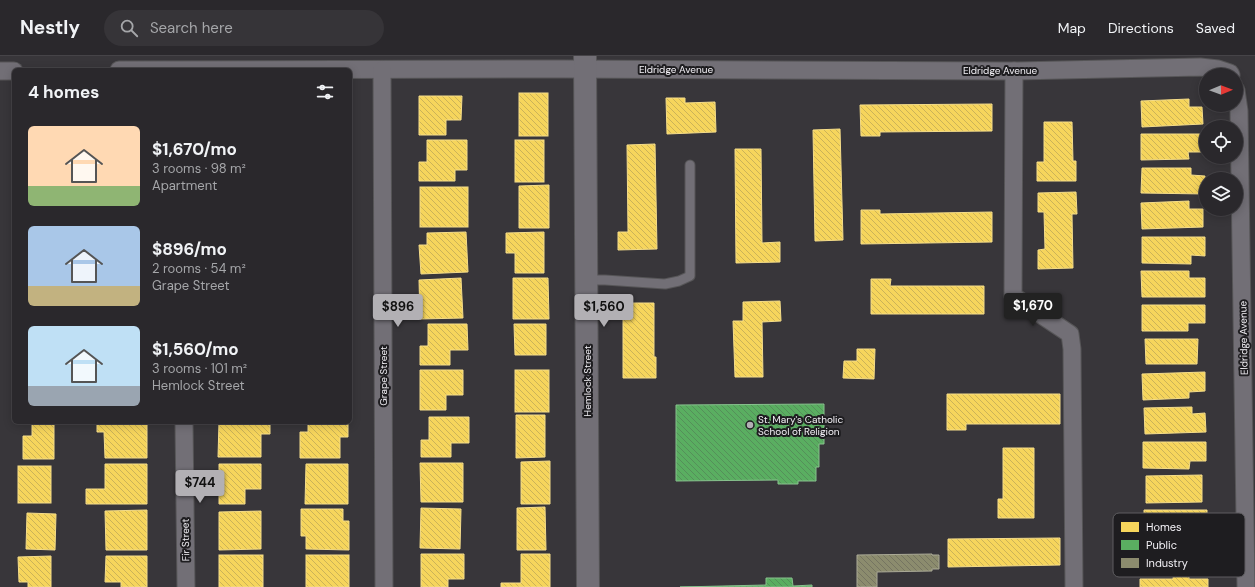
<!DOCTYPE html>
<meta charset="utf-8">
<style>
:root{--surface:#2a282c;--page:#363438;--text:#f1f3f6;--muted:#a5a6a9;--line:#464448;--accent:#b2b0b4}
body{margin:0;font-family:"DM Sans",sans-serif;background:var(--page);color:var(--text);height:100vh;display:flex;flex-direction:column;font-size:15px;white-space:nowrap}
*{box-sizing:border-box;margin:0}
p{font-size:13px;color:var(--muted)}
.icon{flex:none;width:22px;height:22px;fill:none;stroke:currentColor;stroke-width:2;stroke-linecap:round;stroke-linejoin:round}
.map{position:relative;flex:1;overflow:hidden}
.details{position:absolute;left:12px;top:12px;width:340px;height:356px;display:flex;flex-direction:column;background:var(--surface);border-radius:6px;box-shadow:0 2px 10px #0003,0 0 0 1px var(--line)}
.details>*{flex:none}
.needle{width:26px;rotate:89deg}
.buttons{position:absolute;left:1199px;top:12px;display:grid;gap:8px}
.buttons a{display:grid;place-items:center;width:44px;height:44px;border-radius:50%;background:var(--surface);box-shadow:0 2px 10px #0003,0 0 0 1px var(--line);font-size:20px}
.price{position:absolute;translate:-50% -34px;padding:0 9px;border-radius:4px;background:var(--accent);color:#111;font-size:13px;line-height:26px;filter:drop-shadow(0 1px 2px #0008)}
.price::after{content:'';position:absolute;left:50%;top:24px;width:12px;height:9px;margin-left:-6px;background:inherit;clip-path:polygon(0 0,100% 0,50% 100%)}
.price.selected{background:#222;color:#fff}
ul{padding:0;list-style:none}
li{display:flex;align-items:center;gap:12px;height:100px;padding:0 16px}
li span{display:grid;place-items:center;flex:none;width:112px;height:80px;border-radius:6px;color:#555}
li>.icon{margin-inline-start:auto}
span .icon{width:48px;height:48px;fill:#fffc;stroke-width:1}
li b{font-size:17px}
h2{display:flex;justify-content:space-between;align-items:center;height:48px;padding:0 16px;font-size:17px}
header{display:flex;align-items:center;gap:24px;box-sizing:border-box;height:56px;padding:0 20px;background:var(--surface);border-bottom:1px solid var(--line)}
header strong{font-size:19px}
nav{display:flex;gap:22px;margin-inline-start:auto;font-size:14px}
.search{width:280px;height:36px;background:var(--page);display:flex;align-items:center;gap:10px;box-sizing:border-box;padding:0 14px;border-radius:22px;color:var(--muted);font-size:15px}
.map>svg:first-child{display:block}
.homes{fill:url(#homes-back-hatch);stroke:#f5dd8a}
.public{fill:url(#public-back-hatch);stroke:#88c28e}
.industry{fill:url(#industry-back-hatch);stroke:#abaa97}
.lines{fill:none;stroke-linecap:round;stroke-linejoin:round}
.service-casing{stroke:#565557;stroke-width:11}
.minor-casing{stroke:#565557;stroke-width:19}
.tertiary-casing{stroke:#565557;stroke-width:24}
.service{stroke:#726f76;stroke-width:9}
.minor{stroke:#726f76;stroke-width:17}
.tertiary{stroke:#726f76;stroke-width:22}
.poi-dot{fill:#b2b0b4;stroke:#1e1d20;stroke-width:1.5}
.labels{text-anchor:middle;stroke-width:4;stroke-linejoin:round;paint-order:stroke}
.street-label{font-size:10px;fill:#f3f1f6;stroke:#1e1d20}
.poi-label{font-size:10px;fill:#f3f1f6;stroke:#1e1d20;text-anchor:start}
.key{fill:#1e1d20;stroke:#5e5d60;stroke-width:1}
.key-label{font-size:11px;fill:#f3f1f6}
</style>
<header>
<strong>Nestly</strong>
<div class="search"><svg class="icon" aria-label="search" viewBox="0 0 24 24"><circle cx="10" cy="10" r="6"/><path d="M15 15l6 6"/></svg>Search here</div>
<nav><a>Map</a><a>Directions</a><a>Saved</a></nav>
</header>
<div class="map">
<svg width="1255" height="531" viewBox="0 0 1255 531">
<defs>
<pattern id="homes-back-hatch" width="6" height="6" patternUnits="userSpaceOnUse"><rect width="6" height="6" fill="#f6d55c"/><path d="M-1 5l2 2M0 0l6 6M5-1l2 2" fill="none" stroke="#cbb258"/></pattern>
<pattern id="public-back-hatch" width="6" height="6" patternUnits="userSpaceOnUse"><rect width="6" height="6" fill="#5aae61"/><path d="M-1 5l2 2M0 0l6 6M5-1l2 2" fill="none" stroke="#558f5a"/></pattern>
<pattern id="industry-back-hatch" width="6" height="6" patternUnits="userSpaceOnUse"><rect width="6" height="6" fill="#8c8c6e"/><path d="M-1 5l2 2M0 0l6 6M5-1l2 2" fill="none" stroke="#757461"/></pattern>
</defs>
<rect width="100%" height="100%" fill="#38363a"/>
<!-- homes -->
<g class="homes">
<rect x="519" y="37" width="29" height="43"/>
<polygon points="419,40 462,40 461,64 446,64 446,79 419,79"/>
<polygon points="666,42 685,42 685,47 715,46 716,76 667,78"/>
<polygon points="1189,43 1189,51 1202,51 1203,68 1142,71 1141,45"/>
<polygon points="992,48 992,75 880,76 880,80 861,80 860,49"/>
<polygon points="1044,66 1072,66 1073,105 1076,105 1076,125 1037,125 1037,106 1044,106"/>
<polygon points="840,73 843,184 815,185 813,74"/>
<polygon points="1141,78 1205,78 1205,96 1188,96 1189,103 1141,104"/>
<polygon points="427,84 467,84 467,114 455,114 455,125 419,125 419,106 427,106"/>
<rect x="515" y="84" width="29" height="42"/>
<polygon points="655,88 657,193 618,194 618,176 628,176 627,89"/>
<polygon points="735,93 761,93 762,187 780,186 780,206 736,207"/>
<polygon points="1142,112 1191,112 1191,119 1205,120 1205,138 1141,137"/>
<polygon points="549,129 549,172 519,172 519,130"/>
<rect x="420" y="131" width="48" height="40"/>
<polygon points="1076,136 1077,158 1072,158 1073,212 1038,213 1038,194 1045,193 1044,156 1038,156 1038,137"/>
<polygon points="1189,145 1189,153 1203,153 1203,171 1142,173 1141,147"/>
<polygon points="861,154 880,154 880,158 992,156 992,186 861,188"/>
<polygon points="466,176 468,216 421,218 419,189 427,189 427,177"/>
<polygon points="544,176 544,217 515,217 515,197 506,197 506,177"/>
<polygon points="1142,181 1205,181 1205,200 1191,199 1191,208 1142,207"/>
<polygon points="1141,215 1189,215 1189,222 1205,222 1205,241 1142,241"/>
<polygon points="461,222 463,262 420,263 419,224"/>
<polygon points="513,222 548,222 549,263 513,263"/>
<polygon points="871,223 891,223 890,230 984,230 984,258 871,258"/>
<polygon points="780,245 781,265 762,266 763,321 735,321 733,265 743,265 743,246"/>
<polygon points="623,247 654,247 654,301 656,301 656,322 623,322"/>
<polygon points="1142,249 1205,249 1205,267 1188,267 1188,275 1142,275"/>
<polygon points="428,268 467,268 468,294 450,294 450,309 420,309 420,290 428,290"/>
<polygon points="514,268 546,268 546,299 515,299"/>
<polygon points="1145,283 1198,283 1197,308 1146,308"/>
<polygon points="857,293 875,293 874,323 843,322 844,305 857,305"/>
<polygon points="420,314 463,314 463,339 446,339 446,354 420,354"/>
<rect x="515" y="314" width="34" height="42"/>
<polygon points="1205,316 1205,335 1189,336 1189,342 1143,344 1142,318"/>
<polygon points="947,338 1060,338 1060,368 966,368 966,374 947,374"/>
<polygon points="1192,351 1192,358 1205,357 1206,376 1145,378 1144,352"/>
<polygon points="516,359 545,359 545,401 516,402"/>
<polygon points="429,361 469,361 469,387 451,387 451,401 421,401 421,384 429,384"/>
<polygon points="97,366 147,366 147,402 105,402 104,376 97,376"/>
<polygon points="219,366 270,366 270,378 261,378 261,401 218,401"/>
<polygon points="308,366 348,366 348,381 340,381 340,402 300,402 300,376 308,376"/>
<polygon points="32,367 54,367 54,403 23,403 23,380 32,380"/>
<polygon points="1143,386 1206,386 1206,405 1190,405 1189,413 1143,412"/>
<polygon points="1003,392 1034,392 1034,462 998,462 998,443 1003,443"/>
<polygon points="550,405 550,448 521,448 521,406"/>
<polygon points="420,407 463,407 463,446 421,446"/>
<polygon points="105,408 147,408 147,448 86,448 86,433 105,433"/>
<polygon points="219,408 261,408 261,433 245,433 245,448 219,448"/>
<polygon points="306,408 348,408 348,448 305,448"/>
<rect x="18" y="410" width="33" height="37"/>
<polygon points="1202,419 1202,446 1146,447 1146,420"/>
<polygon points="545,451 546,494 517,494 517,452"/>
<polygon points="421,452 461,453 460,493 420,492"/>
<polygon points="301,453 343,453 343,465 349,465 349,494 306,493 306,480 301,480"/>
<polygon points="147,454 147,494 106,494 105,455"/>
<polygon points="1144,454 1207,454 1207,473 1192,473 1192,480 1144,480"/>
<polygon points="261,455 261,493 219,494 219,456"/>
<polygon points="27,457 56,458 55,494 26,493"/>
<polygon points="1060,482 1060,509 948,511 948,483"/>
<polygon points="1144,487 1191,487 1191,495 1207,494 1207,514 1189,514 1189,523 1208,523 1208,531 1140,531 1140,523 1173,523 1174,514 1144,514"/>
<polygon points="421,498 464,498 464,523 448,523 448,531 421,531"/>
<polygon points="521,498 550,498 550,531 501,531 501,527 521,527"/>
<rect x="219" y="499" width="44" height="32"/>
<rect x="306" y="499" width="43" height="32"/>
<polygon points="51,500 51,531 28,531 28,526 19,526 18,501"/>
<polygon points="106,500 147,500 147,531 121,531 121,526 105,526"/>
</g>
<!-- public -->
<g class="public">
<polygon points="824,348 824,388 819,388 819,411 816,411 816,425 798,425 798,428 778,428 778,424 676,425 676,349"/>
<polygon points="766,522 792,522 793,530 812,529 812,531 680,531 766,529"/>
</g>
<!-- industry -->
<polygon class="industry" points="932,498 932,499 939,499 939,513 932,513 932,515 877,516 877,531 857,531 857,499"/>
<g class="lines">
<defs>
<polyline id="service" points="586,224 605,224 665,228 679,225 690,220 690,109"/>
<g id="minor">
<polyline points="119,14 563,13 1014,15 1200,11 1218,13 1230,17 1231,19"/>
<polyline points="382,14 384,531"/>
<polyline points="0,15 14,15"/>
<polyline points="1014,15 1013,240 1070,278 1072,293 1074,531"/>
<polyline points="1236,34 1239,55 1246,531"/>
<polyline points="184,366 186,531"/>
</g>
<polyline id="tertiary" points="585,0 588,531"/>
</defs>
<!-- service casing -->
<use href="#service" class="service-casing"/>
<!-- minor casing -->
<use href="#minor" class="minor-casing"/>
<!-- tertiary casing -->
<use href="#tertiary" class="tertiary-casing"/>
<!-- service -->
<use href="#service" class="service"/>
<!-- minor -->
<use href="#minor" class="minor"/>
<!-- tertiary -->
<use href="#tertiary" class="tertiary"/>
</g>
<!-- markers -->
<circle class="poi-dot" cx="750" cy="369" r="4"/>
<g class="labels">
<!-- street labels -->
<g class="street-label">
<text x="676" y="17">Eldridge Avenue</text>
<text x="1000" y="18">Eldridge Avenue</text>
<text transform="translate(1243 282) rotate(-91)" y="4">Eldridge Avenue</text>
<text transform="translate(383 320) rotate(-90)" y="4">Grape Street</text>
<text transform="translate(587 325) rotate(-90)" y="4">Hemlock Street</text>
<text transform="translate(185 484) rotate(-91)" y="4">Fir Street</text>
</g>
<!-- poi labels -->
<g class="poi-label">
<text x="758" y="367">St. Mary's Catholic<tspan x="758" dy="12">School of Religion</tspan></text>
</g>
</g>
<!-- legend -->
<rect x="1113" y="457" width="132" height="64" rx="6" class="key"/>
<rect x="1121" y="466" width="18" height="10" fill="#f6d55c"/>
<rect x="1121" y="484" width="18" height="10" fill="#5aae61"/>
<rect x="1121" y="502" width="18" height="10" fill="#8c8c6e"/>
<g class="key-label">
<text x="1146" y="475">Homes</text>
<text x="1146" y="493">Public</text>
<text x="1146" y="511">Industry</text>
</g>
</svg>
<div class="buttons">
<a><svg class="needle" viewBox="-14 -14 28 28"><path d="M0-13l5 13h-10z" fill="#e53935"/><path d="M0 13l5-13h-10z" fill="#a5a6a9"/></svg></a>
<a><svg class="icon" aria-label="locate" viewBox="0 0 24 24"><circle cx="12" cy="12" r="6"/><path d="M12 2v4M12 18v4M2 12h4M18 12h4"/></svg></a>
<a><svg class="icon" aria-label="layers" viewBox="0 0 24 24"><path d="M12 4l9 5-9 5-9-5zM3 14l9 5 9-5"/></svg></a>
</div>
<b class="price selected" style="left:1033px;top:271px">$1,670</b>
<b class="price" style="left:398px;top:272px">$896</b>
<b class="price" style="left:604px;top:272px">$1,560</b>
<b class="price" style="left:200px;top:448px">$744</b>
<section class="details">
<h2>4 homes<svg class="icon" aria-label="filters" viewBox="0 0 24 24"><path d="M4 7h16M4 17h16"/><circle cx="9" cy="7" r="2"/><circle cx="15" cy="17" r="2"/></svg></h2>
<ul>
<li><span style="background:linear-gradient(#ffd9b3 75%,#8fb573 0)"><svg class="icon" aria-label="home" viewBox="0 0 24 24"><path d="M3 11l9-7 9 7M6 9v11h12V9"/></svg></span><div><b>$1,670/mo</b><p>3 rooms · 98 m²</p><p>Apartment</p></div></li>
<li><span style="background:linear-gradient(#a9c7e8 75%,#c2b280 0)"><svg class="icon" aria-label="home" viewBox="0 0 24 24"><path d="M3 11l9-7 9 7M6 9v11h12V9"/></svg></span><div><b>$896/mo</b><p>2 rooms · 54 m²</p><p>Grape Street</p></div></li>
<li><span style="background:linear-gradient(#bfe0f5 75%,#9aa5b1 0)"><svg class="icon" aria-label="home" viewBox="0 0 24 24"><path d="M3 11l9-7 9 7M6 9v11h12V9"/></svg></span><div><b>$1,560/mo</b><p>3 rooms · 101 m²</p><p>Hemlock Street</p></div></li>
</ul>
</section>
</div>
